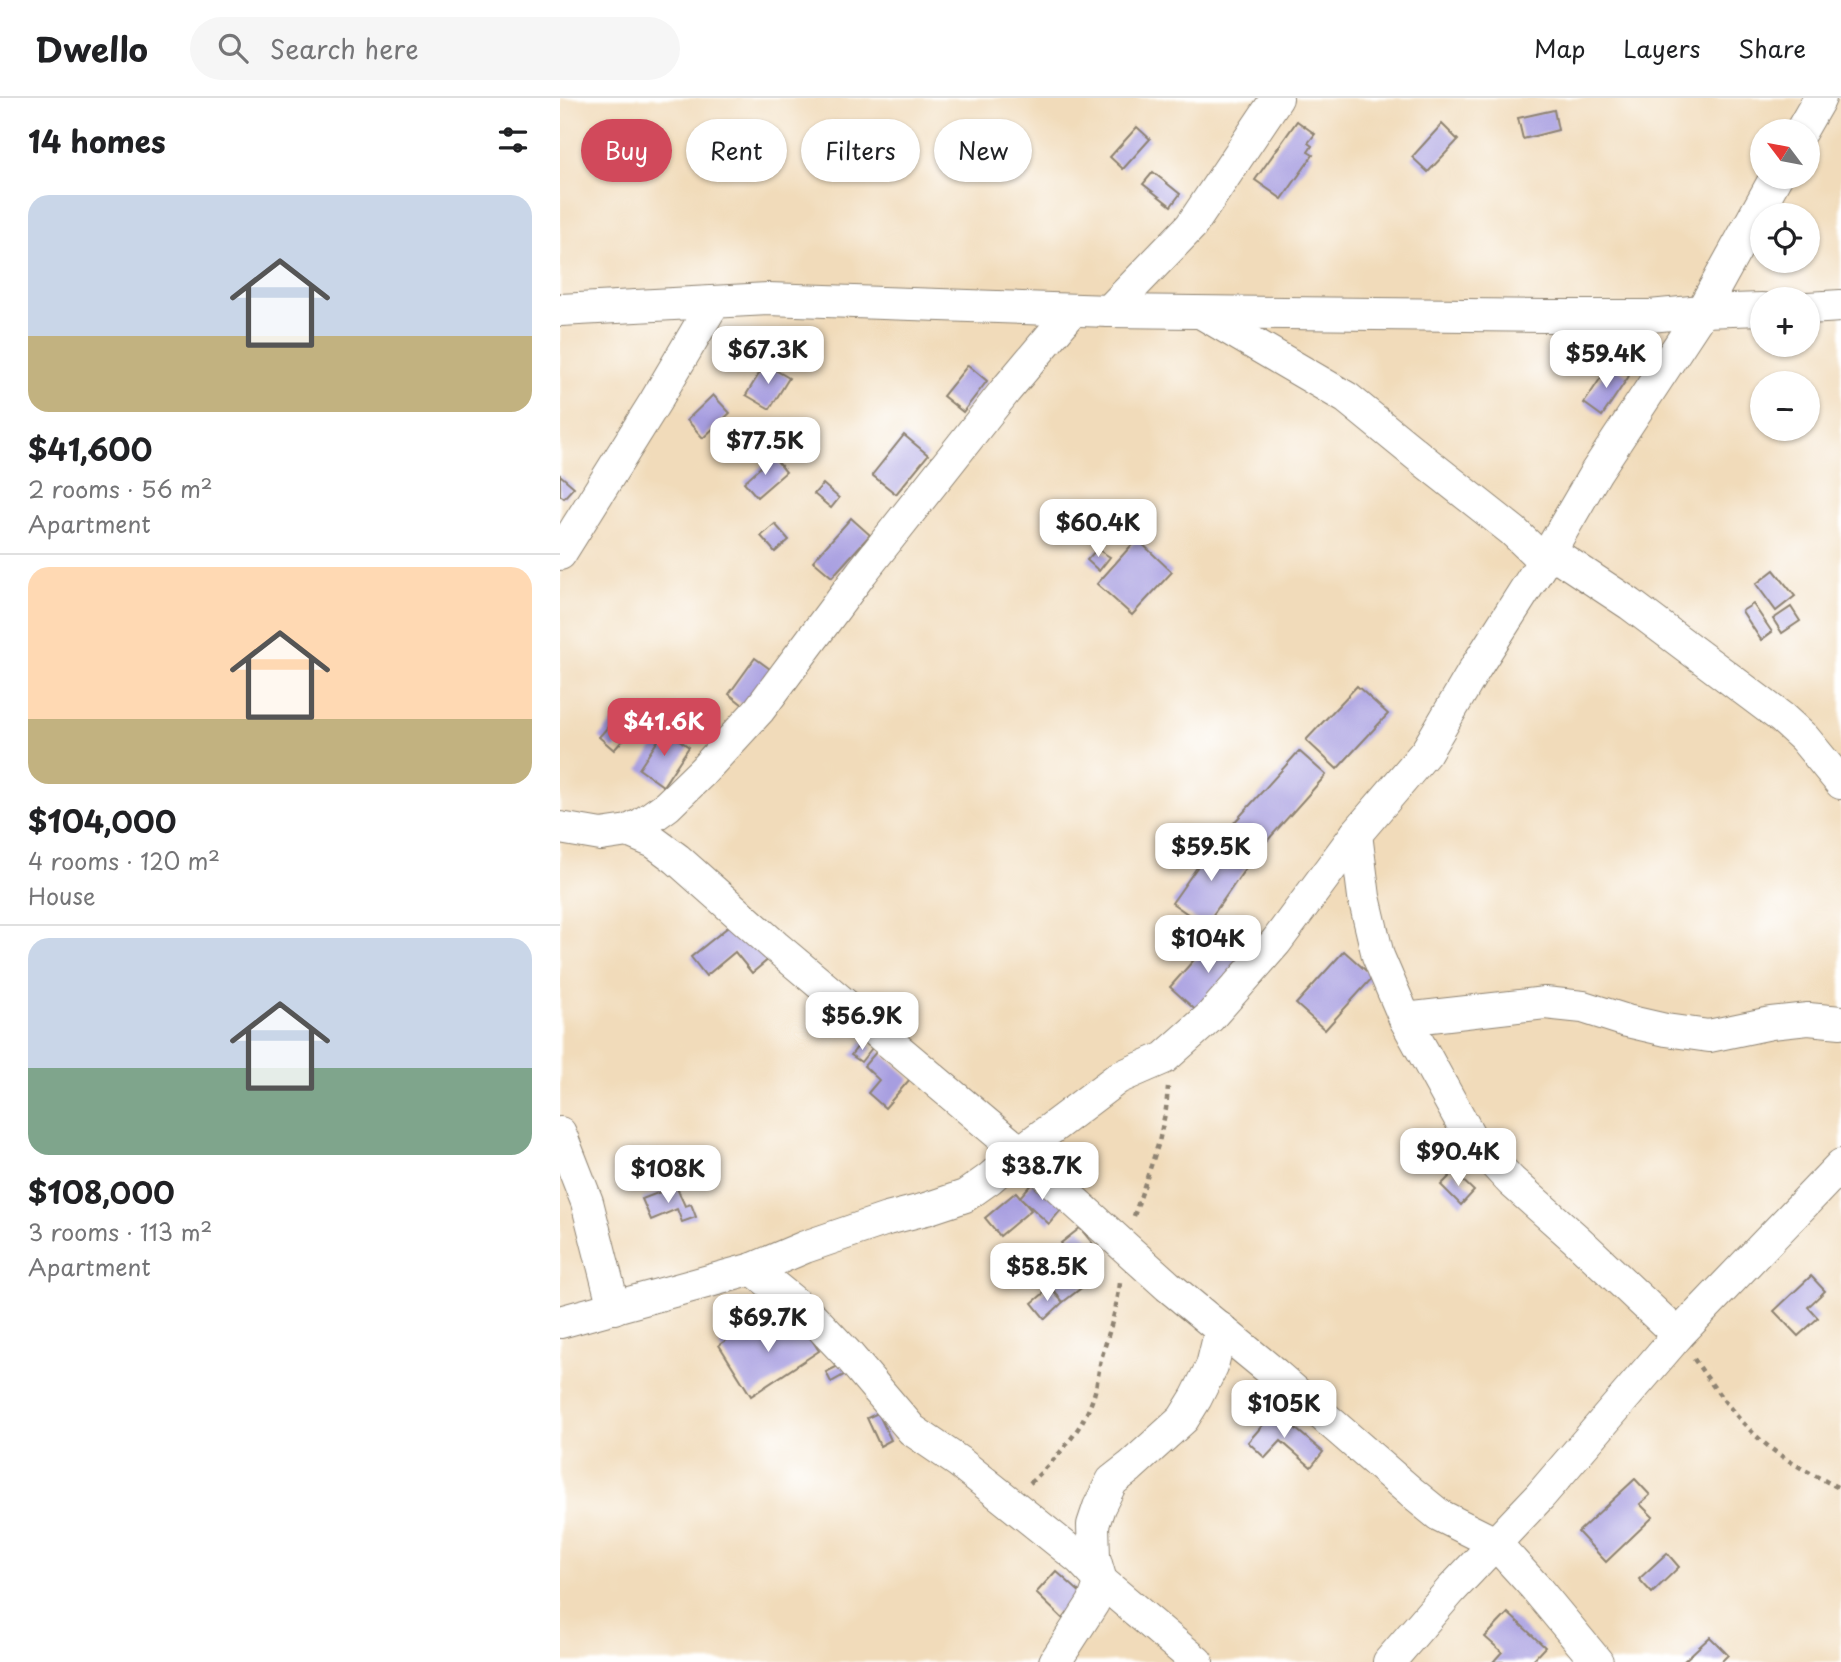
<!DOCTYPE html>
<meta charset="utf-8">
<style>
:root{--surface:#fff;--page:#f6f6f6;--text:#202124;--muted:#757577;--line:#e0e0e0;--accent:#d1495b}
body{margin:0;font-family:"Playpen Sans",sans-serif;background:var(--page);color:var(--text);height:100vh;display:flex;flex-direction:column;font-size:26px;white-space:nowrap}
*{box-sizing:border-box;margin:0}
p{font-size:23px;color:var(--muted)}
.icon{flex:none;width:38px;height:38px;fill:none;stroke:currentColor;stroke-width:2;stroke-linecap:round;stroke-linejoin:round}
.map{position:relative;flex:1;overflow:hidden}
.drawer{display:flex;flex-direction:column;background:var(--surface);width:560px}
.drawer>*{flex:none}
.top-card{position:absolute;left:21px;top:21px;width:665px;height:63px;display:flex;gap:14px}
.needle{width:46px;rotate:302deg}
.tools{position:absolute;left:1190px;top:21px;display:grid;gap:14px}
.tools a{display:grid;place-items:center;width:70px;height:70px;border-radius:50%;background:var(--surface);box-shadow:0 2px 5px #0004;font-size:35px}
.price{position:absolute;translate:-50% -60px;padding:0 16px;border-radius:14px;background:#fff;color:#222;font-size:23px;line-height:46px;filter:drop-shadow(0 2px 4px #0008)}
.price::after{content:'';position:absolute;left:50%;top:42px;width:21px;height:16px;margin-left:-10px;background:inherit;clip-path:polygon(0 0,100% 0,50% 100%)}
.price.selected{background:var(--accent);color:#fff}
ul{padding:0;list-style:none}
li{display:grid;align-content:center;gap:14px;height:371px;padding:0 28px}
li+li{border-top:2px solid var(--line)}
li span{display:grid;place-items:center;height:217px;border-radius:21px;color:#555}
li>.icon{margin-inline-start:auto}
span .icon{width:126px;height:126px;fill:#fffc;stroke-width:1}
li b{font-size:30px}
h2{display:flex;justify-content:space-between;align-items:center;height:84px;padding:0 28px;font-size:30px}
.pill{padding:0 24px;border-radius:32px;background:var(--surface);box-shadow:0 2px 5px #0004;font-size:24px;line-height:63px}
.pill.selected{background:var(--accent);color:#fff}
header{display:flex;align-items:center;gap:42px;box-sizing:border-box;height:98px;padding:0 35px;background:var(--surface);border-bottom:2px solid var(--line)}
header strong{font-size:33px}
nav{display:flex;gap:38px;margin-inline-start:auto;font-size:24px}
.search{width:490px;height:63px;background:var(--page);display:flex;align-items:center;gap:18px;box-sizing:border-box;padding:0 24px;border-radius:38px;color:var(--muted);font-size:26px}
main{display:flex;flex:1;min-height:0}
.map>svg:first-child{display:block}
.building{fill:#a79ee0}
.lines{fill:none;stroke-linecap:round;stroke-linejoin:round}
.minor-casing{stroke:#8e8372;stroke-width:34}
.path{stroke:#8e8372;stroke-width:4.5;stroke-dasharray:5 5;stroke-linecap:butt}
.minor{stroke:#fff;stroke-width:32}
</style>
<header>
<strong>Dwello</strong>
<div class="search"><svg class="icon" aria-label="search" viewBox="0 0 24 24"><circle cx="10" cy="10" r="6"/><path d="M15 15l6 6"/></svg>Search here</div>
<nav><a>Map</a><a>Layers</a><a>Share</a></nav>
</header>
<main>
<section class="drawer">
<h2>14 homes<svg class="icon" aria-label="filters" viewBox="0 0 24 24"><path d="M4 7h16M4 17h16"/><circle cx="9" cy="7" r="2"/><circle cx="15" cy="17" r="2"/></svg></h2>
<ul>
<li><span style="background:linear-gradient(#c9d6e8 65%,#c2b280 0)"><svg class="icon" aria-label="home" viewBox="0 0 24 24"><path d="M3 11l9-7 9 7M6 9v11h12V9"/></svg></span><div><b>$41,600</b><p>2 rooms · 56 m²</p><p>Apartment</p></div></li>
<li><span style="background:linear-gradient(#ffd9b3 70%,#c2b280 0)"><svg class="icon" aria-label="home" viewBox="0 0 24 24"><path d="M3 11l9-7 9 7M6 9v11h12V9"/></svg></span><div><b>$104,000</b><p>4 rooms · 120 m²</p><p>House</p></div></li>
<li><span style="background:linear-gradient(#c9d6e8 60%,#7fa58c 0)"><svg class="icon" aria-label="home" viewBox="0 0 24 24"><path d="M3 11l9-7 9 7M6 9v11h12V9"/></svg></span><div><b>$108,000</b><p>3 rooms · 113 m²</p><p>Apartment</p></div></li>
</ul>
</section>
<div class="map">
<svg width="1281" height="1564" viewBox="0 0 1281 1564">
<rect width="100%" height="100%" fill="#fff"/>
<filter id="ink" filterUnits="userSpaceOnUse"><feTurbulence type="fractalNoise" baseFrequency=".0143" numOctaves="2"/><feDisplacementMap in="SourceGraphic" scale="14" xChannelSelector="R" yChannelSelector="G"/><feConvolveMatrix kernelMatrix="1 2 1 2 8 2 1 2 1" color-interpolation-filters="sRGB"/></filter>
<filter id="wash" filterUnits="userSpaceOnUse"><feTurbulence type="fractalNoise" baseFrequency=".00686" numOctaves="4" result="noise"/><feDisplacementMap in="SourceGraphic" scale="28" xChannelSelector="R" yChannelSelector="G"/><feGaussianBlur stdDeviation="1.57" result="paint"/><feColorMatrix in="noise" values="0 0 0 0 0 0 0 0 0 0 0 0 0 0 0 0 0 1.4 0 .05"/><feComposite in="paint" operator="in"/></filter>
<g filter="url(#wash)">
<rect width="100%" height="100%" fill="#f1dbba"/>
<g id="blocks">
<!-- building -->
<g class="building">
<polygon points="994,12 998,32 963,41 958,20"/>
<polygon points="737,23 755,36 748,45 752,48 748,54 753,57 722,101 695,82"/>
<polygon points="882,26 898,42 868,74 852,59"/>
<polygon points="577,29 590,41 563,71 550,59"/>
<polygon points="593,74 620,96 611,108 583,86"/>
<polygon points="205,266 229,280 210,311 186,297"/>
<polygon points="1050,266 1069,278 1042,318 1024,305"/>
<polygon points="408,267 427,283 403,314 383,298"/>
<polygon points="153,297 170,315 143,340 127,322"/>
<polygon points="344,337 368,357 336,396 312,377"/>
<polygon points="213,358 226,374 197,399 184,384"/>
<polygon points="0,377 14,389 4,400 0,397"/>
<polygon points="263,386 279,400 271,410 254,396"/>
<polygon points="291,420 310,437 272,479 253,463"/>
<polygon points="215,426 229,442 215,454 201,438"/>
<polygon points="577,441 612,474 572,517 537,486"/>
<polygon points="537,451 550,459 539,473 527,462"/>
<polygon points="1214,472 1235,498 1216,513 1196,486"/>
<polygon points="1193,506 1212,534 1201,542 1182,513"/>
<polygon points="1231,509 1240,523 1222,535 1213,521"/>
<polygon points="195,560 214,574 187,610 169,596"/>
<polygon points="797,588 828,616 777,671 746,642"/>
<polygon points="66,609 81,622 54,652 39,639"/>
<polygon points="105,632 129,649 103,688 79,671"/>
<polygon points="739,653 766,677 698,753 671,728"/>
<polygon points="657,741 690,764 645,828 612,805"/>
<polygon points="178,821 210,860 192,875 175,854 146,878 131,859"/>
<polygon points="655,838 686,866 641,917 610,889"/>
<polygon points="784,853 813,879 765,932 736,906"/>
<polygon points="302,943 312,950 301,964 291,957"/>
<polygon points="318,952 350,981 325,1010 308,995 319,982 304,968"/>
<polygon points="894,1074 914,1093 901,1107 881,1087"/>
<polygon points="475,1082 505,1107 489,1126 460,1099"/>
<polygon points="116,1088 125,1108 131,1106 136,1119 122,1124 117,1111 91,1122 82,1101"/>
<polygon points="456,1094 471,1112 440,1138 425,1120"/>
<polygon points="520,1130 543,1158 524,1174 501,1145"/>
<polygon points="517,1169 529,1184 503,1204 492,1189"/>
<polygon points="1251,1178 1265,1193 1248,1209 1258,1220 1238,1238 1214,1213"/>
<polygon points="490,1190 503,1204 485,1221 472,1205"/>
<polygon points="238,1220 259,1253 191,1298 159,1247 194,1224 206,1241"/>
<polygon points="284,1265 289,1274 271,1284 266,1274"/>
<polygon points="715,1313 763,1354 751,1369 721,1343 705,1360 688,1344"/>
<polygon points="318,1315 331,1342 320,1348 307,1320"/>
<polygon points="1075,1381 1090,1397 1080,1406 1093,1419 1046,1464 1018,1434"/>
<polygon points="1107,1455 1119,1469 1092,1495 1079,1481"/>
<polygon points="496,1473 523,1497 503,1521 476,1495"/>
<polygon points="948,1515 985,1549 971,1564 933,1564 942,1554 925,1539"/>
<polygon points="1150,1539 1168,1557 1161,1564 1123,1564"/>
</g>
</g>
</g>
<g filter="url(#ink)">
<use href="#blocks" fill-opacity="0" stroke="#8e8372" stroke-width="2"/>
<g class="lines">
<defs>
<g id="minor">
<polyline points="1241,33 1260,0"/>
<polyline points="1248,210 1281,208"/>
<polyline points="0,212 208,201 549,213 987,218 1090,218 1142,213 1202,211"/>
<polyline points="549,213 631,128 717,0"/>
<polyline points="642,215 787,300 863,362 953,433 984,463"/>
<polyline points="990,453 1070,506 1222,620 1244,640 1281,685"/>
<polyline points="0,456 95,304 154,204"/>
<polyline points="0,730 41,737 68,733 82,726 107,708 142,674 199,612 302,474 445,293 513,212"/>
<polyline points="68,733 94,744 117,761 215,848 460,1054 608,1188 715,1276 852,1395 879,1417 935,1445 975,1489 1037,1564"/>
<polyline points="796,736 804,799 818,858 845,921 910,1039 951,1083 1016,1141 1118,1237"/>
<polyline points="845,921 985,905 1023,909 1067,923 1106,932 1149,938 1211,925 1248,921 1281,924"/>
<polyline points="0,1035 27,1104 54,1210"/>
<polyline points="193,1171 253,1220 289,1258 352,1332 399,1364 449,1404 520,1461 541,1483 637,1564"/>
<polyline points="0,1224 193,1171 245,1149 327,1121 366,1111 405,1098 429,1081 460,1054 558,980 604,960 650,919 716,844 796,736 866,654 916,569 990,453 1036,374 1142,213 1216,79"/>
<polyline points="495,1564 533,1505 541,1483 534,1459 533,1427 539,1409 552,1383 570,1369 623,1321 636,1300 652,1268 661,1231"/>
<polyline points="829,1564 891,1492 980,1398 1118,1237 1281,1067"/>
</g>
</defs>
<!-- minor casing -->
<use href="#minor" class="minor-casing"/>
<!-- path -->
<g class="path">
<polyline points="574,1118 599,1044 606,1011 608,989"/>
<path d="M1134,1261C1159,1297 1186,1335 1223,1359C1241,1371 1262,1381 1281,1391"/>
<path d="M470,1385C495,1362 522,1333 533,1300C538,1286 538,1272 542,1258C549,1234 557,1210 560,1185"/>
</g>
<!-- minor -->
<use href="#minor" class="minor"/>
</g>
</g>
</svg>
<div class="tools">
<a><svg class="needle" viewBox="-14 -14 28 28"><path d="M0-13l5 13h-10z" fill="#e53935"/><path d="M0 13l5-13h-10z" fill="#757577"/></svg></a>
<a><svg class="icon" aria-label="locate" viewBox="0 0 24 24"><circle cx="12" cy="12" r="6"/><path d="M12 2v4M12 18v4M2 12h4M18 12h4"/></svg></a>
<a>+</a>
<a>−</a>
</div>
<b class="price" style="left:208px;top:288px">$67.3K</b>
<b class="price" style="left:1046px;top:292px">$59.4K</b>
<b class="price" style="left:205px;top:379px">$77.5K</b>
<b class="price" style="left:538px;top:461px">$60.4K</b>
<b class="price selected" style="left:104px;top:660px">$41.6K</b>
<b class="price" style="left:651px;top:785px">$59.5K</b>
<b class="price" style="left:648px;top:877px">$104K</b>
<b class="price" style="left:302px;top:954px">$56.9K</b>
<b class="price" style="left:898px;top:1090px">$90.4K</b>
<b class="price" style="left:482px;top:1104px">$38.7K</b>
<b class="price" style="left:108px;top:1107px">$108K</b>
<b class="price" style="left:487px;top:1205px">$58.5K</b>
<b class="price" style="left:208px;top:1256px">$69.7K</b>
<b class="price" style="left:724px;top:1342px">$105K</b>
<div class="top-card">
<a class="pill selected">Buy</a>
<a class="pill">Rent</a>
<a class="pill">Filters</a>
<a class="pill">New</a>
</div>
</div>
</main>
